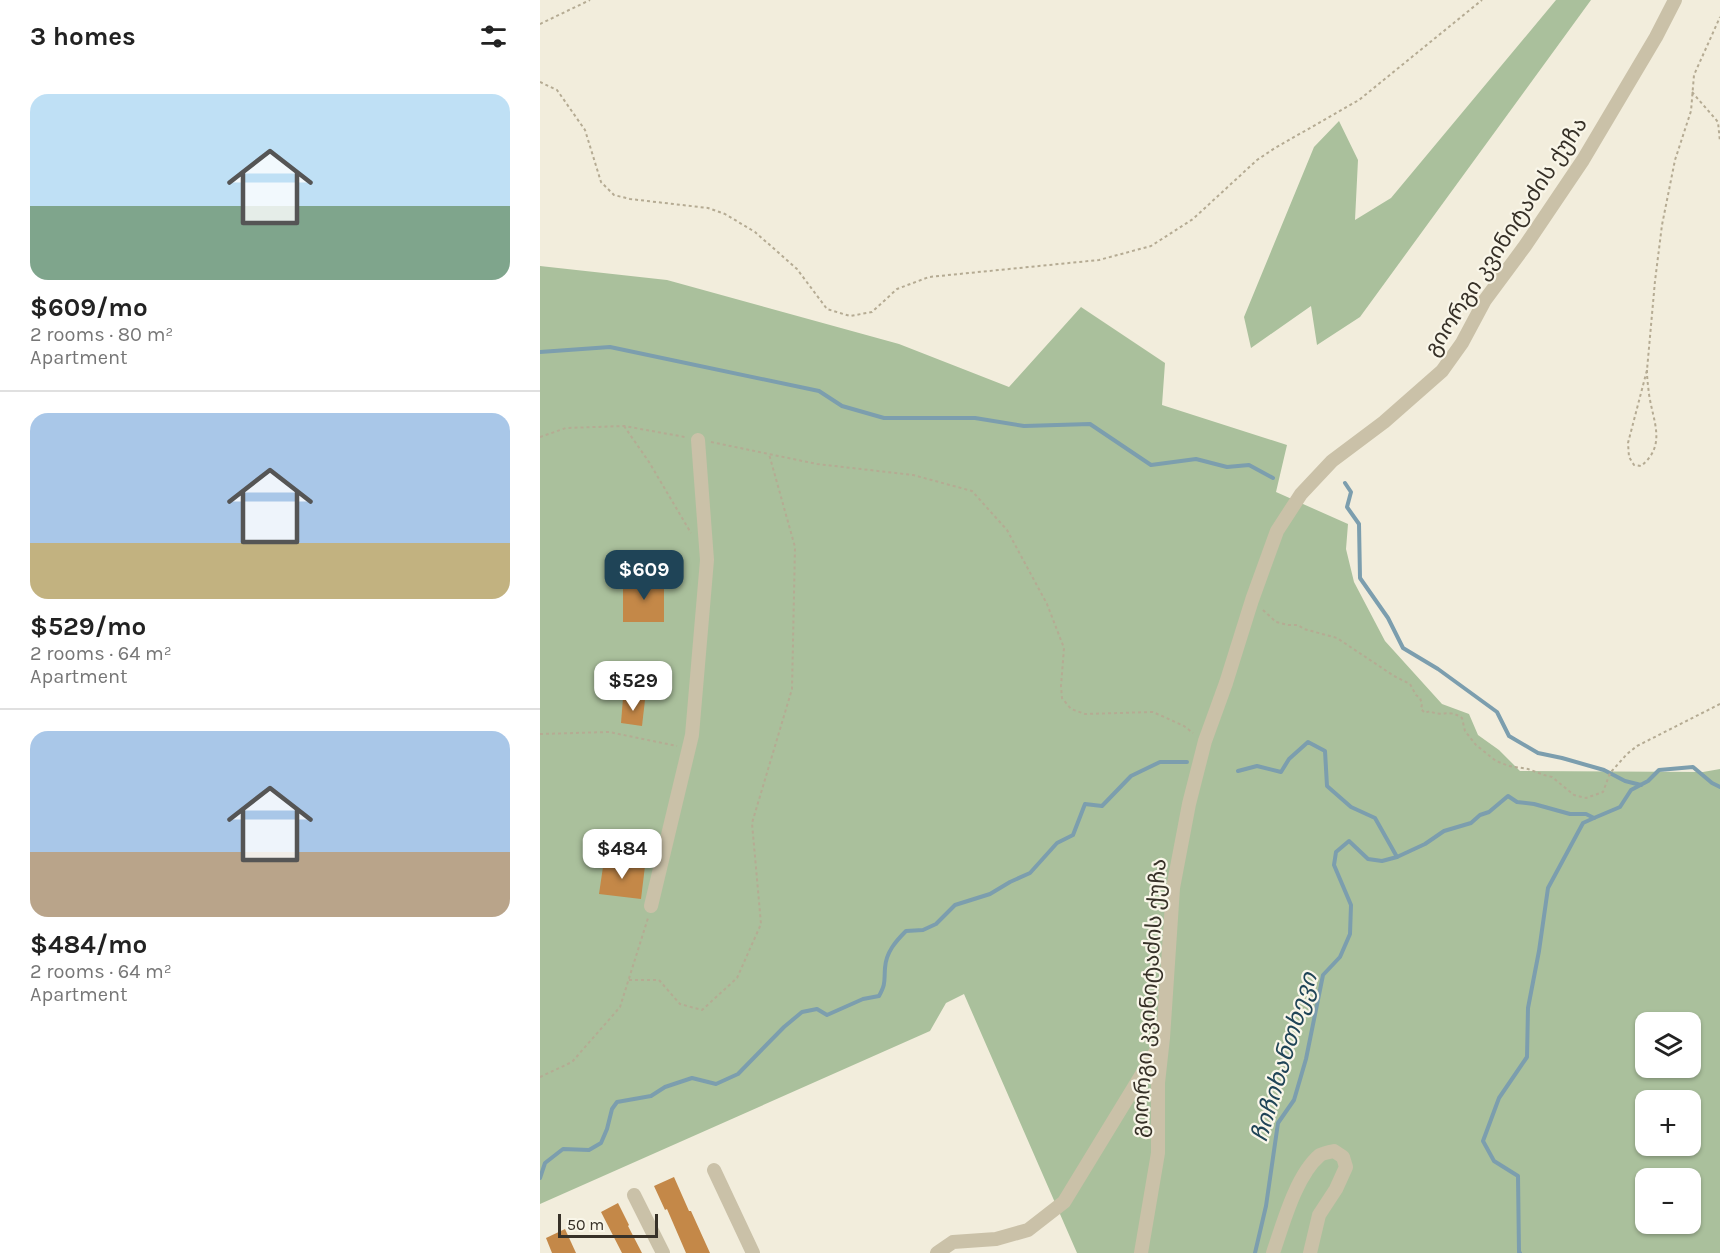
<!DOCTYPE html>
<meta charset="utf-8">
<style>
:root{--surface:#fff;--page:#f6f6f6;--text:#222;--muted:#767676;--line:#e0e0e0;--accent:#1f4457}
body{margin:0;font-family:Karla,"Noto Sans Georgian",sans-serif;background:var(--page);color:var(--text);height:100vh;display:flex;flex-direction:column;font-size:22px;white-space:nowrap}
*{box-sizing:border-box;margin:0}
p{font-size:20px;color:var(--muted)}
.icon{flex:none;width:33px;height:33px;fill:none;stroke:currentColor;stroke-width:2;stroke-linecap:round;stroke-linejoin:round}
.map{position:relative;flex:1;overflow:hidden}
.drawer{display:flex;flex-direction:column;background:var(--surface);width:540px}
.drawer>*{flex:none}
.tools{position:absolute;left:1095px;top:1012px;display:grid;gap:12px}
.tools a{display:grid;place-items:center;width:66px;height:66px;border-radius:12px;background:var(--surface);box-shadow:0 2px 4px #0004;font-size:30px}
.scale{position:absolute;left:18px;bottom:15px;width:100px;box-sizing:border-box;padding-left:6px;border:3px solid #373128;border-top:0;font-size:16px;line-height:21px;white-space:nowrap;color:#373128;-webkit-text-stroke:4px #f9f6e9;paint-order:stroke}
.price{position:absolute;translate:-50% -51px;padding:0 14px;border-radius:12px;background:#fff;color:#222;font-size:20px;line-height:39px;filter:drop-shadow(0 2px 3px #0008)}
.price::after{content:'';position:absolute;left:50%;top:36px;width:18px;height:14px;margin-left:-9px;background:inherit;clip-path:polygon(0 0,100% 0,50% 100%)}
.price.on{background:var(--accent);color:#fff}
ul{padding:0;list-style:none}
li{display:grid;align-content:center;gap:12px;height:318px;padding:0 30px}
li+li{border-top:2px solid var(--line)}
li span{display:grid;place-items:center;height:186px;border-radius:18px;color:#555}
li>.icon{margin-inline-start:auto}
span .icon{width:108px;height:108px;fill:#fffc;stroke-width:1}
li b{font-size:26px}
h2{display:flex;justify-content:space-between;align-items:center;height:72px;padding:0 30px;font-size:26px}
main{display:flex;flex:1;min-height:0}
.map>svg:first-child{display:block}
.green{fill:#aac09c;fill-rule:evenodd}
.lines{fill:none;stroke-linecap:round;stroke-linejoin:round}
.stream{stroke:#7c9eae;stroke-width:4}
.building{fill:#c48848}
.path{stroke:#b5ab93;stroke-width:2;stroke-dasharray:3 3;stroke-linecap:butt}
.minor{stroke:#cac1a8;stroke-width:14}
.labels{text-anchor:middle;stroke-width:4.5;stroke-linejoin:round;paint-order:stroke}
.street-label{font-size:22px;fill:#373128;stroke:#f9f6e9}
.water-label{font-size:24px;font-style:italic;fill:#1f4457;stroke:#f9f6e9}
</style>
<main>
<section class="drawer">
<h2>3 homes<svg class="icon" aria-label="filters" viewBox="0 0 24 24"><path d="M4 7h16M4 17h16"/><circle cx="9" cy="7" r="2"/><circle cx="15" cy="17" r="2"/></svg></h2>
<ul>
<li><span style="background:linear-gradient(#bfe0f5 60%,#7fa58c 0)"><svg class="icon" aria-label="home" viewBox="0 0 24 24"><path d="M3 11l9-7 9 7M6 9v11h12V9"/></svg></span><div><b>$609/mo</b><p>2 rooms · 80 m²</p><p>Apartment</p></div></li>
<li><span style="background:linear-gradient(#a9c7e8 70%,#c2b280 0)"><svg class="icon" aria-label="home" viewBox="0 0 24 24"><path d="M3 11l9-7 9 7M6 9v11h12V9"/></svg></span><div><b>$529/mo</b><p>2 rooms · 64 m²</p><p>Apartment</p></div></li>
<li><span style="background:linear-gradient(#a9c7e8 65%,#b9a48a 0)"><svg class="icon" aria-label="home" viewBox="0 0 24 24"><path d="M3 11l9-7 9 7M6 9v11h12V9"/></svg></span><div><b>$484/mo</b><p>2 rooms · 64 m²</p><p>Apartment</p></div></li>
</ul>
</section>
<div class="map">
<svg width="1180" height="1253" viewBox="0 0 1180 1253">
<rect width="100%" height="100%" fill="#f2eddc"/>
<!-- green -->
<g class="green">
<polygon points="1016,0 1051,0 820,317 777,345 771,306 711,348 704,317 774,147 799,121 818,160 815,220 851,198"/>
<path d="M0,266L127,280L359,344L469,387L541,307L625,363L622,405L747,445L736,492L808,524L806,549L814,582L845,641L902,704L929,714L938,735L959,750L980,771L1163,772L1180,769V1253H537L424,994L406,1003L390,1031L0,1204ZM1106,1023H1150V1068H1106ZM1106,1101H1150V1146H1106ZM1106,1179H1150V1224H1106Z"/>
</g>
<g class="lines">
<!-- stream -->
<g class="stream">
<polyline points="0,352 70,347 279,391 302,406 344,418 435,418 484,426 550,424 611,465 656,459 687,467 709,465 733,478"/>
<polyline points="805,483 811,492 807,507 819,524 820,578 848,618 863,648 898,669 957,712 969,736 998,753 1022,758 1064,770 1085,781 1101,785"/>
<polyline points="698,771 717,766 741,772 749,759 768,742 785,751 787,786 811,807 835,818 857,857"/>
<path d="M0,1178L5,1163L23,1149L49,1150L61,1143L67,1129L72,1109L77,1102L111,1096L125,1087L152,1078L176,1084L198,1074L244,1027L262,1012L277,1009L287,1015L323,999L339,996C346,983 344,982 345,968C346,952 356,941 366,931L383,930L396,924L415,905L450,894L470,882L490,873L517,843L533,835L545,804L562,806L591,776L620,762H647"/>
<polyline points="715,1253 726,1206 738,1123 754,1100 766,1059 783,975 800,957 810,934 811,905 794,865 796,852 809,841 828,859 842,861 857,857 885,844 904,831 931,823 940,815 949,812 968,796 977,802 994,804 1030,814 1046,814 1054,818 1080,807 1091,790 1108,781 1119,770 1153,767 1172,783 1180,787"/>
<polyline points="980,1253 979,1252 978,1176 954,1161 943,1141 959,1098 987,1057 988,1008 999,951 1008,888 1043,823 1054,818"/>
</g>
</g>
<!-- building -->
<g class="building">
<rect x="83" y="581" width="41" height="41"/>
<polygon points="83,698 105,700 102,726 81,723"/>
<polygon points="64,860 105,866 101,899 59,894"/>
<polygon points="134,1177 149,1211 151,1211 170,1253 146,1253 127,1209 125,1210 114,1186"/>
<polygon points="78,1203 89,1225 88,1226 102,1253 82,1253 61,1212"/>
<polygon points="25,1229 36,1253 12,1253 6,1238"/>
</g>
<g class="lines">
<!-- path -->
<g class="path">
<polyline points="0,24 50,0"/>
<polyline points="0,82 17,90 45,130 61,182 74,195 90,199 168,208 185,214 215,232 257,269 287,309 310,316 332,312 357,289 389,277 559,260 611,246 653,219 717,160 735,148 819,100 942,0"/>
<polyline points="1152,92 1178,122 1180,142"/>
<path d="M1107,370C1107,378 1108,386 1109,394C1113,422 1127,445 1101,466L1094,465L1089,457L1088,443L1107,370L1115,281L1122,225L1135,160L1151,111L1154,75L1180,17"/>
<polyline points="84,426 109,462 151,533"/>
<polyline points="0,437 26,428 84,426 145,437"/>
<polyline points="171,442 277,464 373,475 432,491 467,530 507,604 524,648 521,686 522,698 531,709 545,714 613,712 644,726 653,733"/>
<path d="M723,610L736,622L748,625H758L764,629L797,638L854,676L870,684L876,695L880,698L882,704L881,709L885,713L890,711C902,718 908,708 922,718L925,731L936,745L956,761L969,766L988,769L1004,775L1012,777L1034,795L1046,798L1063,792L1070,773L1087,754L1097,746L1180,704"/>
<polyline points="0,734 69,732 137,746"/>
<polyline points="89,980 119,980 140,1004 162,1010 197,978 221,924 212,823 252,689 255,547 229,454"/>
<polyline points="0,1077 32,1062 80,1007 108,918"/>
</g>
<!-- minor -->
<g class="minor">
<polyline points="111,906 152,735 167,560 158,440"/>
<polyline points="174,1170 213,1253"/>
<polyline points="94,1195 123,1253"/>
<polyline points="397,1253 413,1242 456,1239 488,1230 524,1202 621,1043"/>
<polyline points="601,1253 618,1153 618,1083 623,1038 633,888 649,804 665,741 686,683 712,600 737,531 761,494 792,461 844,422 902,371 922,343 945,300 985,246 1043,160 1116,37 1135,0"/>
<path d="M733,1253C743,1224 756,1175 780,1155C784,1153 789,1152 794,1151L803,1157L806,1167L796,1189L779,1215L770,1253"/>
</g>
</g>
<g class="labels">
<!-- street labels -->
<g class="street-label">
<text transform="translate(965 236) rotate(-57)" y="8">გიორგი კვინიტაძის ქუჩა</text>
<text transform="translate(608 998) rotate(-86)" y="8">გიორგი კვინიტაძის ქუჩა</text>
</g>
<!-- water labels -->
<g class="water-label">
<text transform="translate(744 1057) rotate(-73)" y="8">ჩიჩიხანთხევი</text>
</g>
</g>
</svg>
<div class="tools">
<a><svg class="icon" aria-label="layers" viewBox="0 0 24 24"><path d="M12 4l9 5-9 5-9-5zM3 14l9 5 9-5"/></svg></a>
<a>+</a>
<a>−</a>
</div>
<div class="scale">50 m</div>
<b class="price on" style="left:104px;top:601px">$609</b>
<b class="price" style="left:93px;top:712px">$529</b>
<b class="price" style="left:82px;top:880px">$484</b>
</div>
</main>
